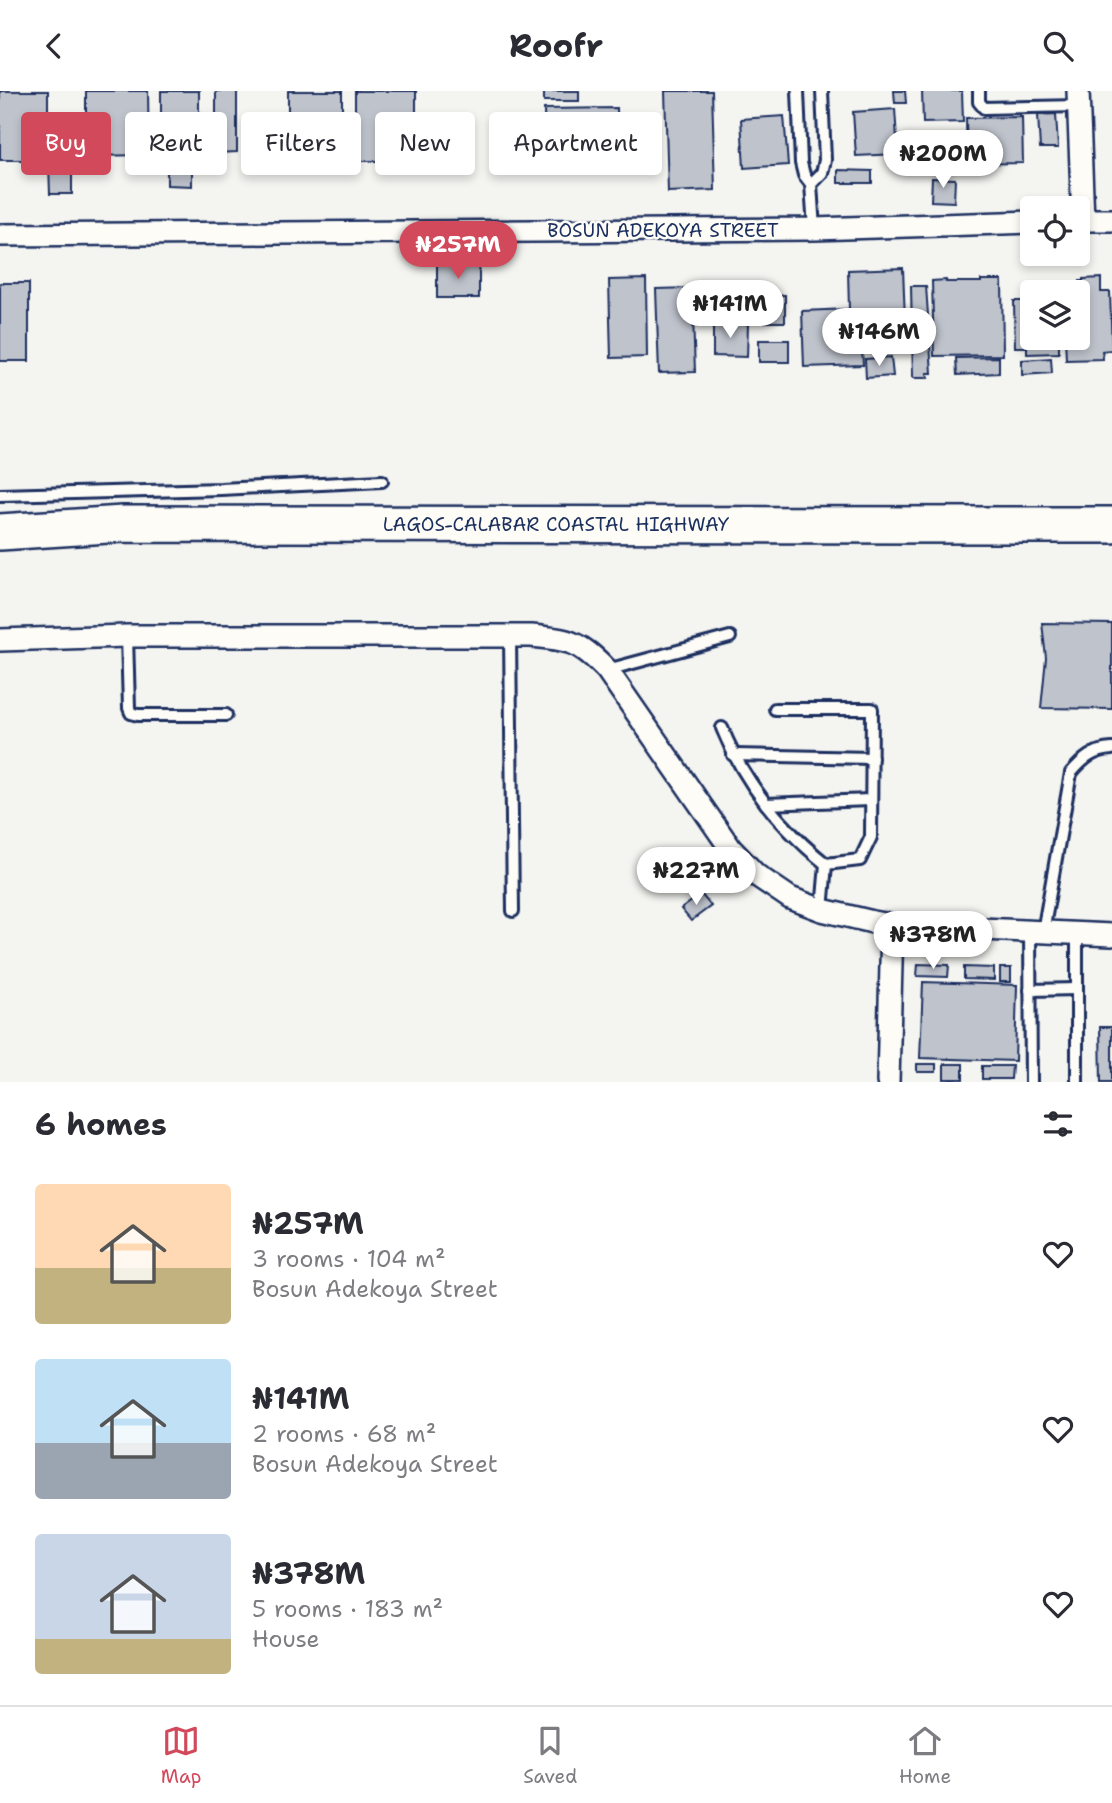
<!DOCTYPE html>
<meta charset="utf-8">
<style>
:root{--surface:#fff;--page:#f7f7f7;--text:#2b2b33;--muted:#7c7c81;--line:#e1e1e2;--accent:#d1495b}
body{margin:0;font-family:"Shantell Sans",sans-serif;background:var(--page);color:var(--text);height:100vh;display:flex;flex-direction:column;font-size:26px;white-space:nowrap}
*{box-sizing:border-box;margin:0}
p{font-size:23px;color:var(--muted)}
.icon{flex:none;width:38px;height:38px;fill:none;stroke:currentColor;stroke-width:2;stroke-linecap:round;stroke-linejoin:round}
.map{position:relative;height:991px;overflow:hidden}
.sheet{display:flex;flex-direction:column;background:var(--surface);flex:1}
.sheet>*{flex:none}
.guide{position:absolute;left:21px;top:21px;width:700px;height:63px;display:flex;gap:14px}
.fabs{position:absolute;left:1020px;top:105px;display:grid;gap:14px}
.fabs a{display:grid;place-items:center;width:70px;height:70px;border-radius:7px;background:var(--surface);box-shadow:0 4px 10px #0003;font-size:35px}
.price{position:absolute;translate:-50% -60px;padding:0 16px;border-radius:24px;background:#fff;color:#222;font-size:23px;line-height:46px;filter:drop-shadow(0 2px 4px #0008)}
.price::after{content:'';position:absolute;left:50%;top:42px;width:21px;height:16px;margin-left:-10px;background:inherit;clip-path:polygon(0 0,100% 0,50% 100%)}
.price.current{background:var(--accent);color:#fff}
ul{padding:0;list-style:none}
li{display:flex;align-items:center;gap:21px;height:175px;padding:0 35px}
li span{display:grid;place-items:center;flex:none;width:196px;height:140px;border-radius:7px;color:#555}
li>.icon{margin-inline-start:auto}
span .icon{width:84px;height:84px;fill:#fffc;stroke-width:1}
li b{font-size:30px}
h2{display:flex;justify-content:space-between;align-items:center;height:84px;padding:0 35px;font-size:30px}
.chip{padding:0 24px;border-radius:7px;background:var(--surface);box-shadow:0 4px 10px #0003;font-size:24px;line-height:63px}
.chip.current{background:var(--accent);color:#fff}
header{display:flex;justify-content:space-between;align-items:center;height:91px;padding:0 35px;background:var(--surface);font-size:32px;font-weight:700}
.tab-bar{display:flex;justify-content:space-around;align-items:center;height:98px;border-top:2px solid var(--line);background:var(--surface);font-size:19px;color:var(--muted)}
.tab-bar a{display:grid;justify-items:center;gap:4px}
.tab-bar .current{color:var(--accent)}
.map>svg:first-child{display:block}
.building{fill:#bfc3cc;stroke:#1b2f5e;stroke-width:2}
.lines{fill:none;stroke-linecap:round;stroke-linejoin:round}
.service-casing{stroke:#1b2f5e;stroke-width:16}
.minor-casing{stroke:#1b2f5e;stroke-width:26}
.trunk-casing{stroke:#1b2f5e;stroke-width:40}
.service{stroke:#fdfcf7;stroke-width:10}
.minor{stroke:#fdfcf7;stroke-width:21}
.trunk{stroke:#fdfcf7;stroke-width:35}
.labels{text-anchor:middle;stroke-width:5;stroke-linejoin:round;paint-order:stroke}
.street-label{font-size:19px;fill:#1b2f5e;stroke:#fdfcf7}
</style>
<header><svg class="icon" aria-label="back" viewBox="0 0 24 24"><path d="M15 5l-7 7 7 7"/></svg>Roofr<svg class="icon" aria-label="search" viewBox="0 0 24 24"><circle cx="10" cy="10" r="6"/><path d="M15 15l6 6"/></svg></header>
<div class="map">
<svg width="1112" height="991" viewBox="0 0 1112 991">
<rect width="100%" height="100%" fill="#f4f4f1"/>
<filter id="ink" filterUnits="userSpaceOnUse"><feTurbulence type="fractalNoise" baseFrequency=".0143" numOctaves="2"/><feDisplacementMap in="SourceGraphic" scale="14" xChannelSelector="R" yChannelSelector="G"/><feConvolveMatrix kernelMatrix="1 2 1 2 8 2 1 2 1" color-interpolation-filters="sRGB"/></filter>
<g filter="url(#ink)">
<!-- building -->
<g class="building">
<rect x="0" y="0" width="48" height="69"/>
<polygon points="86,0 148,0 149,64 86,65"/>
<rect x="161" y="0" width="38" height="66"/>
<polygon points="216,0 237,0 237,61 216,62"/>
<rect x="288" y="0" width="54" height="55"/>
<rect x="355" y="0" width="61" height="70"/>
<rect x="544" y="0" width="35" height="10"/>
<polygon points="665,0 712,0 715,99 668,101"/>
<polygon points="894,0 905,0 906,12 895,12"/>
<polygon points="922,0 962,0 963,31 923,32"/>
<polygon points="617,17 618,59 545,61 544,18"/>
<polygon points="895,18 898,63 856,65 853,21"/>
<polygon points="1056,23 1058,57 1040,57 1038,24"/>
<polygon points="784,25 788,74 744,77 741,28"/>
<polygon points="1022,26 1023,72 967,73 966,27"/>
<polygon points="946,50 948,77 921,78 920,51"/>
<polygon points="49,73 72,73 72,103 50,103"/>
<polygon points="838,79 872,80 872,92 838,92"/>
<polygon points="167,80 192,80 192,95 167,94"/>
<polygon points="932,87 955,88 954,111 931,110"/>
<rect x="437" y="173" width="42" height="34"/>
<polygon points="903,177 906,255 862,257 863,274 804,276 802,220 849,218 848,179"/>
<polygon points="1101,187 1101,201 1110,201 1112,259 1102,260 1103,268 1066,269 1065,247 1078,247 1078,201 1071,201 1071,195 1080,195 1080,190 1083,190 1083,188"/>
<polygon points="646,188 647,266 611,267 609,189"/>
<polygon points="946,189 946,191 981,191 981,189 1002,189 1003,264 934,265 932,190"/>
<rect x="0" y="192" width="29" height="78"/>
<polygon points="911,195 926,195 932,282 927,282 928,287 913,287"/>
<polygon points="692,197 695,281 659,282 656,198"/>
<rect x="760" y="204" width="25" height="27"/>
<polygon points="1014,210 1032,210 1032,247 1059,247 1059,262 1027,263 1027,256 1015,256"/>
<rect x="716" y="212" width="25" height="13"/>
<polygon points="713,232 748,233 747,266 713,265"/>
<rect x="759" y="249" width="30" height="22"/>
<polygon points="891,266 893,285 866,287 865,268"/>
<polygon points="999,266 999,282 957,284 956,267"/>
<polygon points="1051,267 1052,282 1022,284 1022,269"/>
<polygon points="1042,532 1112,533 1112,618 1041,617 1046,567"/>
<polygon points="682,782 692,795 683,802 673,789"/>
<polygon points="701,803 711,815 691,830 681,818"/>
<polygon points="918,873 949,874 948,886 917,885"/>
<polygon points="964,876 994,877 994,889 964,888"/>
<rect x="1000" y="877" width="11" height="14"/>
<polygon points="923,891 1017,894 1015,970 920,967"/>
<polygon points="1100,936 1112,936 1112,991 1101,991"/>
<rect x="917" y="973" width="19" height="8"/>
<rect x="944" y="973" width="19" height="15"/>
<polygon points="982,975 1012,975 1011,988 982,988"/>
</g>
<g class="lines">
<defs>
<g id="service">
<polyline points="798,0 801,72 804,84 811,93 814,138"/>
<polyline points="979,0 979,11 984,17 1079,15"/>
<polyline points="811,93 822,82 825,69 822,0"/>
<polyline points="0,404 221,398 382,390"/>
<polyline points="127,545 129,617 131,622 138,624 226,624"/>
<polyline points="510,545 513,820"/>
<polyline points="607,579 730,546"/>
<path d="M722,637C744,691 781,737 826,773L860,769L871,746L872,618H775"/>
<polyline points="733,664 872,667"/>
<polyline points="766,713 870,709"/>
<polyline points="822,819 826,773"/>
<polyline points="1030,840 1031,991"/>
<path d="M1043,841L1071,682C1083,668 1093,659 1112,658"/>
<polyline points="1030,899 1077,898"/>
<polyline points="1077,991 1077,842"/>
</g>
<g id="minor">
<polyline points="1078,0 1083,129"/>
<polyline points="1078,129 1112,129"/>
<polyline points="0,144 814,138 1032,131"/>
<path d="M0,549L127,545H531C571,549 579,550 607,579L731,758L756,784L790,807L822,819L873,831L892,834L1112,844"/>
<polyline points="888,991 892,834"/>
</g>
<polyline id="trunk" points="0,441 123,433 1112,434"/>
</defs>
<!-- service casing -->
<use href="#service" class="service-casing"/>
<!-- minor casing -->
<use href="#minor" class="minor-casing"/>
<!-- trunk casing -->
<use href="#trunk" class="trunk-casing"/>
<!-- service -->
<use href="#service" class="service"/>
<!-- minor -->
<use href="#minor" class="minor"/>
<!-- trunk -->
<use href="#trunk" class="trunk"/>
</g>
</g>
<g class="labels">
<!-- street labels -->
<g class="street-label">
<text x="663" y="146">BOSUN ADEKOYA STREET</text>
<text x="556" y="440">LAGOS-CALABAR COASTAL HIGHWAY</text>
</g>
</g>
</svg>
<div class="fabs">
<a><svg class="icon" aria-label="locate" viewBox="0 0 24 24"><circle cx="12" cy="12" r="6"/><path d="M12 2v4M12 18v4M2 12h4M18 12h4"/></svg></a>
<a><svg class="icon" aria-label="layers" viewBox="0 0 24 24"><path d="M12 4l9 5-9 5-9-5zM3 14l9 5 9-5"/></svg></a>
</div>
<b class="price" style="left:943px;top:99px">₦200M</b>
<b class="price current" style="left:458px;top:190px">₦257M</b>
<b class="price" style="left:730px;top:249px">₦141M</b>
<b class="price" style="left:879px;top:277px">₦146M</b>
<b class="price" style="left:696px;top:816px">₦227M</b>
<b class="price" style="left:933px;top:880px">₦378M</b>
<div class="guide">
<a class="chip current">Buy</a>
<a class="chip">Rent</a>
<a class="chip">Filters</a>
<a class="chip">New</a>
<a class="chip">Apartment</a>
</div>
</div>
<section class="sheet">
<h2>6 homes<svg class="icon" aria-label="filters" viewBox="0 0 24 24"><path d="M4 7h16M4 17h16"/><circle cx="9" cy="7" r="2"/><circle cx="15" cy="17" r="2"/></svg></h2>
<ul>
<li><span style="background:linear-gradient(#ffd9b3 60%,#c2b280 0)"><svg class="icon" aria-label="home" viewBox="0 0 24 24"><path d="M3 11l9-7 9 7M6 9v11h12V9"/></svg></span><div><b>₦257M</b><p>3 rooms · 104 m²</p><p>Bosun Adekoya Street</p></div><svg class="icon" aria-label="heart" viewBox="0 0 24 24"><path d="M12 20l-8-8c-3-5 5-10 8-4 3-6 11-1 8 4z"/></svg></li>
<li><span style="background:linear-gradient(#bfe0f5 60%,#9aa5b1 0)"><svg class="icon" aria-label="home" viewBox="0 0 24 24"><path d="M3 11l9-7 9 7M6 9v11h12V9"/></svg></span><div><b>₦141M</b><p>2 rooms · 68 m²</p><p>Bosun Adekoya Street</p></div><svg class="icon" aria-label="heart" viewBox="0 0 24 24"><path d="M12 20l-8-8c-3-5 5-10 8-4 3-6 11-1 8 4z"/></svg></li>
<li><span style="background:linear-gradient(#c9d6e8 75%,#c2b280 0)"><svg class="icon" aria-label="home" viewBox="0 0 24 24"><path d="M3 11l9-7 9 7M6 9v11h12V9"/></svg></span><div><b>₦378M</b><p>5 rooms · 183 m²</p><p>House</p></div><svg class="icon" aria-label="heart" viewBox="0 0 24 24"><path d="M12 20l-8-8c-3-5 5-10 8-4 3-6 11-1 8 4z"/></svg></li>
</ul>
</section>
<nav class="tab-bar">
<a class="current"><svg class="icon" aria-label="map" viewBox="0 0 24 24"><path d="M3 6l6-2 6 2 6-2v14l-6 2-6-2-6 2zM9 4v14M15 6v14"/></svg>Map</a>
<a><svg class="icon" aria-label="saved" viewBox="0 0 24 24"><path d="M7 4h10v16l-5-4-5 4z"/></svg>Saved</a>
<a><svg class="icon" aria-label="home" viewBox="0 0 24 24"><path d="M3 11l9-7 9 7M6 9v11h12V9"/></svg>Home</a>
</nav>
